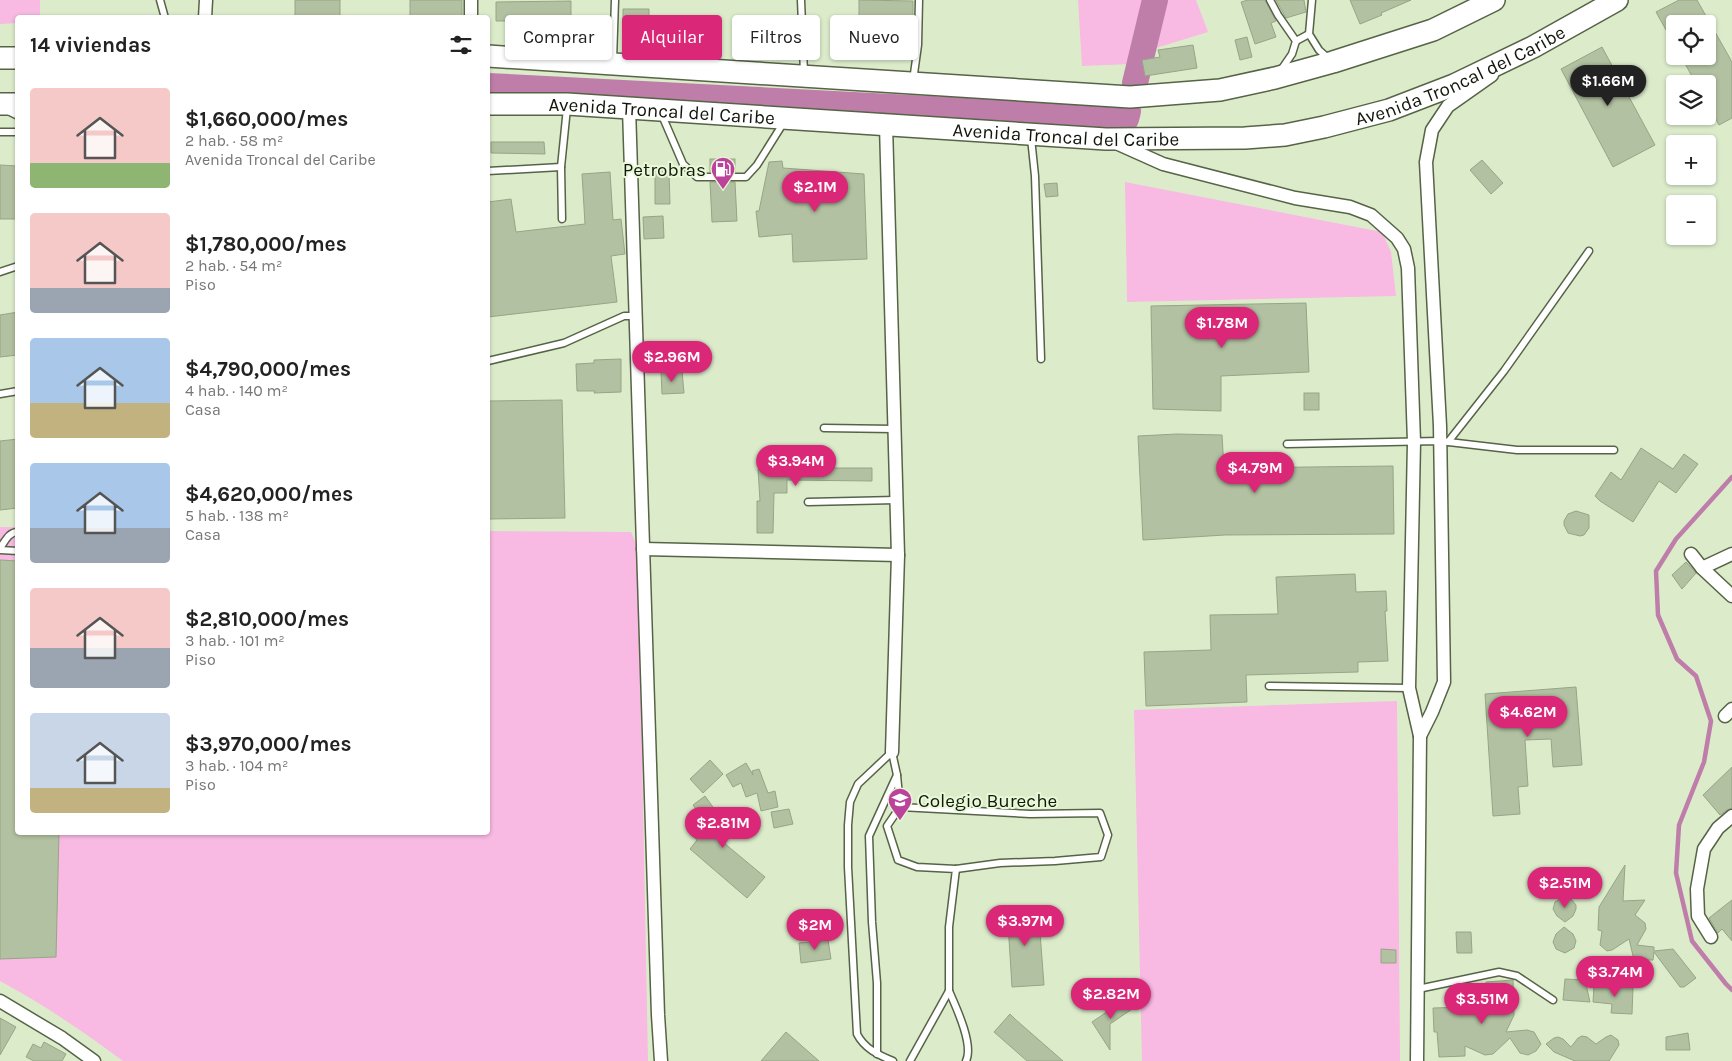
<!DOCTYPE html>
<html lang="es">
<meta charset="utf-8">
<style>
:root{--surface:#fff;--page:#f6f6f6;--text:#222;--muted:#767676;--accent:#db2777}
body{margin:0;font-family:Karla,sans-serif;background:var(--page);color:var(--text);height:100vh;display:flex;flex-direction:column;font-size:19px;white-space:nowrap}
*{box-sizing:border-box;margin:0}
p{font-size:16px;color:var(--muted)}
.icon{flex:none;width:28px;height:28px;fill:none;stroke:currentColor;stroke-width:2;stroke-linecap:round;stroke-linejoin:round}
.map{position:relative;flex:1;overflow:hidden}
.panel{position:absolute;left:15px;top:15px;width:475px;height:820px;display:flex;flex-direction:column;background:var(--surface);border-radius:5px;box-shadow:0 1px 4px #0004}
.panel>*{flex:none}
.guide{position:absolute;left:505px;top:15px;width:475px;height:45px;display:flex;gap:10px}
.fabs{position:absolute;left:1666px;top:15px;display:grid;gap:10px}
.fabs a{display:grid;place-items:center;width:50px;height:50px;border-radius:5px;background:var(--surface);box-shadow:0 1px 4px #0004;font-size:25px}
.price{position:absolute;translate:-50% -42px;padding:0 11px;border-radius:18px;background:var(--accent);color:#fff;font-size:16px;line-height:32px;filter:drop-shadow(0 1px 2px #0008)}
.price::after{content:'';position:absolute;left:50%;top:30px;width:15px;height:11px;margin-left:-8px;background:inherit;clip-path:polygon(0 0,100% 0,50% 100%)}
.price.active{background:#222;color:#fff}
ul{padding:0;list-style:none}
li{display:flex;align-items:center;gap:15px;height:125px;padding:0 15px}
li span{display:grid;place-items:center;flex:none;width:140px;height:100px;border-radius:5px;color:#555}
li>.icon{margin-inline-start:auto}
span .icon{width:60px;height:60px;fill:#fffc;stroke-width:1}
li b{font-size:21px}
h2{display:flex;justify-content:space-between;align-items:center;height:60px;padding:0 15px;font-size:21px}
.tag{padding:0 18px;border-radius:5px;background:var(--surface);box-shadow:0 1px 4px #0004;font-size:18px;line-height:45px}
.tag.active{background:var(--accent);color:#fff}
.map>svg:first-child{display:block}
.green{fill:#f8b9e2}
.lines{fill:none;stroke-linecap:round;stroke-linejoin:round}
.stream{stroke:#be7ea9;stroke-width:4.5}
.river{stroke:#be7ea9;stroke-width:26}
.building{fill:#b2c1a1;stroke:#97a586}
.service-casing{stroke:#566346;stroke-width:9}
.minor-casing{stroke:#566346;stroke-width:15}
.trunk-casing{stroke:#566346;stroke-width:24}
.service{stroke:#fff;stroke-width:6}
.minor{stroke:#fff;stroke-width:12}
.trunk{stroke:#fff;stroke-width:21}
.labels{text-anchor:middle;stroke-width:4;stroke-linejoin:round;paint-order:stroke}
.street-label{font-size:19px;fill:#12170c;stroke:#e9f9d8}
.poi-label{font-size:19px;fill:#12170c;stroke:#e9f9d8;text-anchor:end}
</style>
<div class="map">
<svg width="1732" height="1061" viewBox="0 0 1732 1061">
<rect width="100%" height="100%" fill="#dceccb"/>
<!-- green -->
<g class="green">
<polygon points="0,0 40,0 40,17 18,18 17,23 0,24"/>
<polygon points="1078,0 1196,0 1208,32 1156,48 1132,64 1082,66"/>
<polygon points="1125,182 1382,232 1391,252 1396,296 1127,302"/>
<path d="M0,527H17L18,832H488V531L631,532L638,548L648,1061H123C84,1032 43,1004 0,981Z"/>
<polygon points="1397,701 1400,1061 1142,1061 1134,710"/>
</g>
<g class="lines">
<!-- stream -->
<polyline class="stream" points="1732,477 1676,539 1656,571 1658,615 1677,659 1696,676 1711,721 1704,762 1679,825 1676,873 1692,941 1726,984 1732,990"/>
<!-- river -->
<g class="river">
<polyline points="1135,83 1155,0"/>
<polyline points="488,86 1126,119 1128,111"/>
</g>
</g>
<!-- building -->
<g class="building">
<rect x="295" y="0" width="45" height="18"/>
<rect x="410" y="0" width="52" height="18"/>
<polygon points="859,0 913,1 913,26 908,26 908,51 859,49"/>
<polygon points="1248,0 1265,0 1276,21 1271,23 1276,37 1255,44 1241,2"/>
<polygon points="1276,0 1304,0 1306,12 1286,18"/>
<polygon points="1350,0 1411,0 1381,13 1382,15 1360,24"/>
<polygon points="1679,0 1697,0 1732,62 1732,118 1719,125 1708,104 1708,84 1696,84 1681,56 1708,56 1708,24 1675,24 1675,46 1656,12"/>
<polygon points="571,1 571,21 496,21 496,2"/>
<polygon points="623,9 649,9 649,36 623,35"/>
<polygon points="1247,37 1252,57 1240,60 1235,40"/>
<polygon points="1193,45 1197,68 1145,76 1142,60 1160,57 1158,50"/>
<polygon points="1602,47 1655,145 1613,167 1561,69"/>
<polygon points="491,142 544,142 545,154 491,153"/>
<rect x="710" y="159" width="25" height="13"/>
<polygon points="1482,160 1503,183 1491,194 1470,170"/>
<polygon points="782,161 783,168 864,174 867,259 793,262 792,234 759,237 756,211 759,211 769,162"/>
<polygon points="0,165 18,166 18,219 0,219"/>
<polygon points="655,171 669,171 670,204 655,204"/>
<polygon points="610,172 613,220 621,219 625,254 611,256 617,302 488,317 488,202 511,199 516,232 585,224 582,174"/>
<polygon points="710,182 735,182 737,221 712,222"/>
<polygon points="1057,183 1058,196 1046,197 1044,184"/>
<polygon points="663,216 664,238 644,239 643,217"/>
<polygon points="1306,303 1309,372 1221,376 1221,411 1153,409 1151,306"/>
<polygon points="18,312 18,355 0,357 0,315"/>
<polygon points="621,359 621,392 594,393 595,391 577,391 576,364 594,363 594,360"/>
<polygon points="682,371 684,393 662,394 661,372"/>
<rect x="1304" y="393" width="15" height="17"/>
<polygon points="562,400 565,518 488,519 488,401"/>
<polygon points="1177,434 1222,435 1224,468 1393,466 1394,534 1225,535 1143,540 1138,436"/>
<polygon points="18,439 18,508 0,510 0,441"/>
<polygon points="1641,448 1673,469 1684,454 1698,464 1676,493 1659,481 1633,522 1600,501 1595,496 1611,472 1621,480"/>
<polygon points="792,468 872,468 872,481 787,480 787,493 774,493 773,533 757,533 757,501 760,501 758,469 792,469"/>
<polygon points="1576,511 1589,515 1589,528 1584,535 1580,536 1568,533 1564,525 1564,521 1568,514"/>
<polygon points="0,560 18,561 18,832 59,832 56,957 0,959"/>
<polygon points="1686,562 1696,573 1682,589 1672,575"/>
<polygon points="1355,574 1356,592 1386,591 1387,611 1385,611 1388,661 1358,662 1358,672 1246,675 1247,702 1146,706 1144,652 1211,650 1210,615 1278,614 1276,577"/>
<polygon points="1576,687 1582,765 1553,767 1551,739 1525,740 1528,786 1518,787 1520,814 1493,816 1485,694"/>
<polygon points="710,760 723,774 703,793 690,779"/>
<polygon points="746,763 753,775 752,771 759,769 768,793 775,791 778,807 761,811 757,793 746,797 741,783 733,787 726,775"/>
<polygon points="1732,767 1732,808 1727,810 1720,815 1703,795"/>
<polygon points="705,796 715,810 719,807 729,819 731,817 740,826 724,843 765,877 747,898 690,849 697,840 690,834 703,819 693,805"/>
<polygon points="789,809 793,824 774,828 771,812"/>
<polygon points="1625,865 1623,901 1645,900 1635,915 1645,923 1646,929 1637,945 1654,947 1654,951 1673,949 1696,978 1684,987 1680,987 1654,952 1653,960 1634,960 1629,939 1612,950 1607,951 1600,945 1602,931 1598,930 1599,907"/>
<polygon points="1564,897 1571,899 1576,905 1576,909 1573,916 1565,922 1557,916 1553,909 1555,902"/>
<polygon points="1732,900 1732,941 1722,929 1718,933 1709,918"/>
<polygon points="1038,906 1044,985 1012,987 1007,908"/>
<polygon points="1564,927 1573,934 1576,941 1574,948 1565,953 1556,949 1553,942 1556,934"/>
<polygon points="1456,932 1471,932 1472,953 1457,953"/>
<polygon points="828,940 831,959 801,963 799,943"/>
<polygon points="1381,949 1396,950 1396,963 1381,963"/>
<polygon points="1565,979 1585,980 1590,1002 1563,1000"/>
<polygon points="1513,980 1514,1015 1506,1032 1527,1030 1534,1032 1541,1044 1536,1051 1528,1055 1520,1053 1510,1038 1493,1054 1485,1055 1465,1046 1465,1056 1439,1057 1437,1032 1434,1032 1433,1008 1465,1007 1465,1003 1487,1003 1486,982"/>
<polygon points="1594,986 1633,987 1632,1014 1611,1013 1612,1004 1593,1002"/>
<polygon points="1141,1003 1110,1024 1110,1050 1092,1022 1117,1005"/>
<polygon points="1010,1014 1015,1019 1063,1061 1027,1061 994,1032"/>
<polygon points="0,1018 16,1027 0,1055"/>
<polygon points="786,1032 819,1061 761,1061"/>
<polygon points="1688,1033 1690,1050 1666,1050 1666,1037"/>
<polygon points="1611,1035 1618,1040 1619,1045 1609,1061 1575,1061 1554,1052 1546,1044 1554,1038 1558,1037 1563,1039 1571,1047 1578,1038 1582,1036 1587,1037 1596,1044 1606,1037"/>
<polygon points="44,1042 66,1054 62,1061 34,1061 26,1057 33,1044 41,1048"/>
</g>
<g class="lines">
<defs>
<g id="service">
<polyline points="160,0 165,18"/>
<polyline points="801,0 804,73"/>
<polyline points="1270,0 1278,15 1296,41 1292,54 1281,70"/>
<polyline points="1312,0 1309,34 1319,50 1329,59"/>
<polyline points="1296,41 1309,34"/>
<polyline points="613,61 615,0"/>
<polyline points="913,81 918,45 919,0"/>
<polyline points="8,111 18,116"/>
<polyline points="661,113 683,164 697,177 746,177 757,165 784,122"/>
<polyline points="0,132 18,132"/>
<polyline points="1031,138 1035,176 1041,359"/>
<polyline points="488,171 561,167"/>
<polyline points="562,219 561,167 567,108"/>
<polyline points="0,272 18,266"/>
<polyline points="488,361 564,343 624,316 636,316"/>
<polyline points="0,394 18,391"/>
<polyline points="824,428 894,429"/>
<polyline points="1448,442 1504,371 1589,251"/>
<polyline points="1287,444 1440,441 1517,450 1614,450"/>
<polyline points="808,502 896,500"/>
<path d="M0,548C5,542 8,532 18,532"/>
<polyline points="0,550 18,551"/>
<polyline points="1269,686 1409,688"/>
<path d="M892,752L858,784L850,802L848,825V867L857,1034C864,1048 878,1055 893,1061"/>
<polyline points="897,775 900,807 887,826 898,860 917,867 956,869 949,927 949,991 910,1061"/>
<polyline points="900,807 1030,814 1100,813 1108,835 1101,857 1055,861 1000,863 956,869"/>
<polyline points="1418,989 1499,972 1517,976 1553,1000"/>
<path d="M949,991C956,1007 974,1045 966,1061"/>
<polyline points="877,1054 877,983 872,922 869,836 897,775 892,752"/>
</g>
<g id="minor">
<polyline points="205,18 206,0"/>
<polyline points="471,18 471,0"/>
<polyline points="629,108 658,1015 661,1061"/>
<polyline points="886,125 898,555 892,752"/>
<polyline points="1116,143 1163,164 1295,198 1350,207 1371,215 1397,238 1404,249 1408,268 1414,442 1409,688 1420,736 1417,1061"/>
<polyline points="643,549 898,555"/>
<polyline points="1691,554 1702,568 1732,596"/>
<polyline points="1702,568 1732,554"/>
<polyline points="1725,716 1732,709"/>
<polyline points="1420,736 1432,712 1444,682 1440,426 1426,162 1432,130 1448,106 1492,75"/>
<polyline points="1711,937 1698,916 1697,889 1704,849 1718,828 1732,816"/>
<polyline points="0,1001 62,1038 94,1061"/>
</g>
<g id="trunk">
<polyline points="488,56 1130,97 1220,90 1275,78 1333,62 1433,30 1494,0"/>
<polyline points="0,58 18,58"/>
<polyline points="0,104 18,104"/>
<path id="s1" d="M488,104H567L1106,139L1245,138L1285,135L1324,127L1389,110L1454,85L1533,47L1617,0"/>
</g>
</defs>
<!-- service casing -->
<use href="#service" class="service-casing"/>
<!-- minor casing -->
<use href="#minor" class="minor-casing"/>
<!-- trunk casing -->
<use href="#trunk" class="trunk-casing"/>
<!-- service -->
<use href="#service" class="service"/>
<!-- minor -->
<use href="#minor" class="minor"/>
<!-- trunk -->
<use href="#trunk" class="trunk"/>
</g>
<!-- icons -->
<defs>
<symbol id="fuel-pin" viewBox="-11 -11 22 30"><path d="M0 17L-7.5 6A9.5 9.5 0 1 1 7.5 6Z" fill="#bb449a" stroke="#e9f9d8"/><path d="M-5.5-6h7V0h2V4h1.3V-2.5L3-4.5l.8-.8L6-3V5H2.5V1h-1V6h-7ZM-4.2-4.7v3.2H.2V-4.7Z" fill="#fff"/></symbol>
<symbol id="school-pin" viewBox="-11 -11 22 30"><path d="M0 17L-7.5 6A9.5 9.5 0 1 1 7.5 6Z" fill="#bb449a" stroke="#e9f9d8"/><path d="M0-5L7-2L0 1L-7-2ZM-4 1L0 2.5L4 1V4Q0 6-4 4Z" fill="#fff"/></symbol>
</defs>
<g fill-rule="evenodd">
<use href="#fuel-pin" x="709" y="155" width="28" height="38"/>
<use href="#school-pin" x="886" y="786" width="28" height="38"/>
</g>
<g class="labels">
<!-- street labels -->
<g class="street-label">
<text dy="7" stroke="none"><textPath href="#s1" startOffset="984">Avenida Troncal del Caribe</textPath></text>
<text dy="7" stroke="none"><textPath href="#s1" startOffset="174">Avenida Troncal del Caribe</textPath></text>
<text dy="7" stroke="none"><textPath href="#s1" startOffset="579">Avenida Troncal del Caribe</textPath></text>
</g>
<!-- poi labels -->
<g class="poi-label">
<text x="706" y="176">Petrobras</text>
<text x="918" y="807" text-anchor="start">Colegio Bureche</text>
</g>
</g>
</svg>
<div class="fabs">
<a><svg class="icon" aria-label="locate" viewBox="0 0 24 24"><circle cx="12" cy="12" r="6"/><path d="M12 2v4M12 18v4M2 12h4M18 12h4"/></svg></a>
<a><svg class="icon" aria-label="layers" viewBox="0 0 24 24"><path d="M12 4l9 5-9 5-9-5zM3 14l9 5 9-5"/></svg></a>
<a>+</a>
<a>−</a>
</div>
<b class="price active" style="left:1608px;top:107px">$1.66M</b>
<b class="price" style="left:815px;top:213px">$2.1M</b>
<b class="price" style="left:1222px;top:349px">$1.78M</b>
<b class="price" style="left:672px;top:383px">$2.96M</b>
<b class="price" style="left:796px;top:487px">$3.94M</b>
<b class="price" style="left:1255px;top:494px">$4.79M</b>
<b class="price" style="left:1528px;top:738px">$4.62M</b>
<b class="price" style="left:723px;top:849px">$2.81M</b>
<b class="price" style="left:1565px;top:909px">$2.51M</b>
<b class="price" style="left:1025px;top:947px">$3.97M</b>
<b class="price" style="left:815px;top:951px">$2M</b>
<b class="price" style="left:1615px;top:998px">$3.74M</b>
<b class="price" style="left:1111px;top:1020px">$2.82M</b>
<b class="price" style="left:1482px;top:1025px">$3.51M</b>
<div class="guide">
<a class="tag">Comprar</a>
<a class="tag active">Alquilar</a>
<a class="tag">Filtros</a>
<a class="tag">Nuevo</a>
</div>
<section class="panel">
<h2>14 viviendas<svg class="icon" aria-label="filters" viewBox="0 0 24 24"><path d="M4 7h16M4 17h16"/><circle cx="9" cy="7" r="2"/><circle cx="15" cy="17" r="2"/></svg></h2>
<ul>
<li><span style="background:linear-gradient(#f6c9c9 75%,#8fb573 0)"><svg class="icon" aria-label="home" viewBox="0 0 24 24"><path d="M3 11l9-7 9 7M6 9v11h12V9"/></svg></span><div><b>$1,660,000/mes</b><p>2 hab. · 58 m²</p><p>Avenida Troncal del Caribe</p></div></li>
<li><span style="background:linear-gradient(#f6c9c9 75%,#9aa5b1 0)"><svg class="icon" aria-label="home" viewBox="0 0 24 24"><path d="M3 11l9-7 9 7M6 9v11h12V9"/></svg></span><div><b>$1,780,000/mes</b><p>2 hab. · 54 m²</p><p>Piso</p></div></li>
<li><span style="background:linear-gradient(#a9c7e8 65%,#c2b280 0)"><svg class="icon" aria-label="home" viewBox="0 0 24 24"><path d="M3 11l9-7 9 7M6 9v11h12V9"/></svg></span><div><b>$4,790,000/mes</b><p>4 hab. · 140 m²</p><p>Casa</p></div></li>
<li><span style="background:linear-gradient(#a9c7e8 65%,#9aa5b1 0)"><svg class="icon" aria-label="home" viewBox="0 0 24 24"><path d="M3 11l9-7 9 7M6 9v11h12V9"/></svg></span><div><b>$4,620,000/mes</b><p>5 hab. · 138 m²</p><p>Casa</p></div></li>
<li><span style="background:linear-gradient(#f6c9c9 60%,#9aa5b1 0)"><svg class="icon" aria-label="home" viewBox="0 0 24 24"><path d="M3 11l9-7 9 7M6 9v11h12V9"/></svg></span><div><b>$2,810,000/mes</b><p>3 hab. · 101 m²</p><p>Piso</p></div></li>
<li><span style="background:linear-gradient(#c9d6e8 75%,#c2b280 0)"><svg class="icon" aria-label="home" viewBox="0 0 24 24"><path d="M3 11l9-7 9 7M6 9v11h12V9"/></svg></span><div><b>$3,970,000/mes</b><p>3 hab. · 104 m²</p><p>Piso</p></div></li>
</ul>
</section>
</div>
